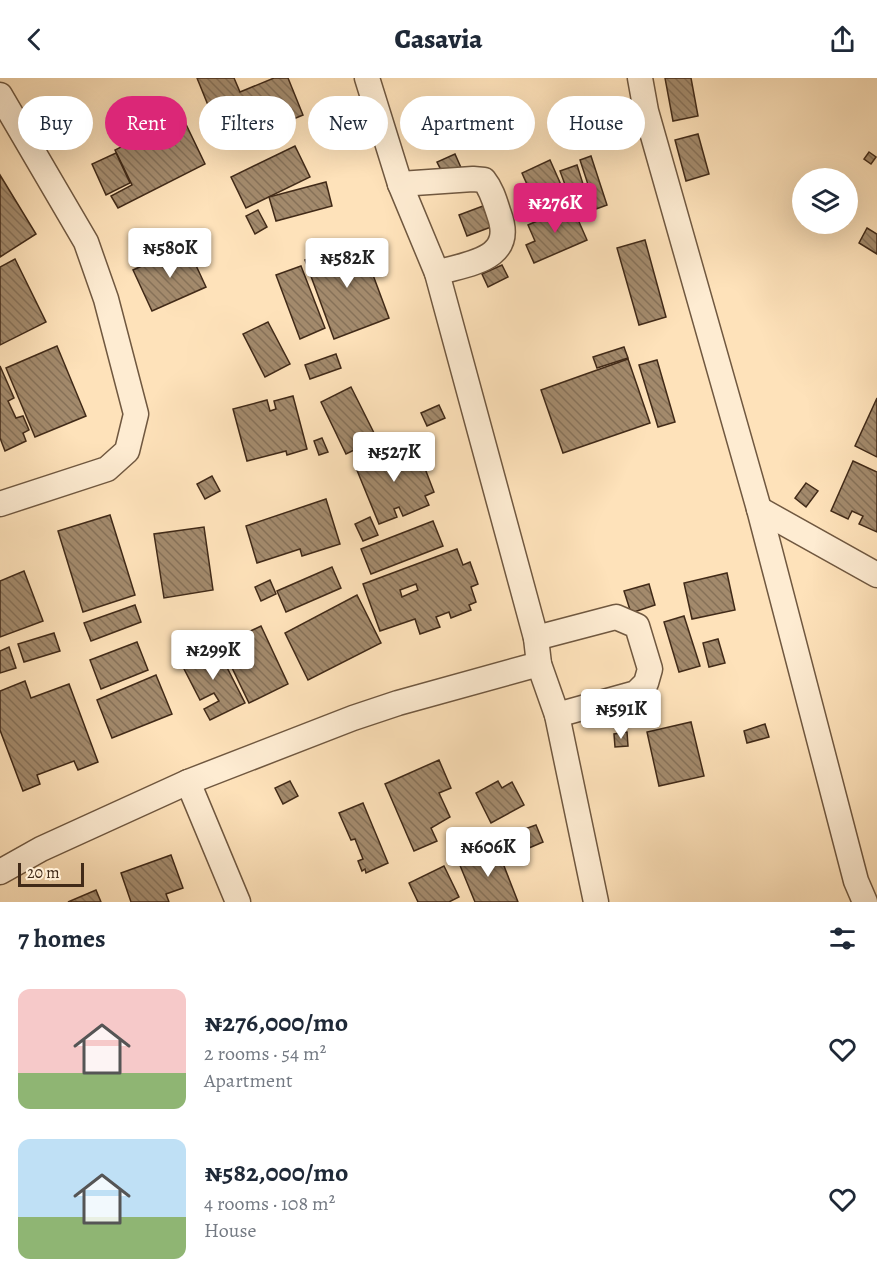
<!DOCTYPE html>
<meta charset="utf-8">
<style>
:root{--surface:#fff;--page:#f6f6f7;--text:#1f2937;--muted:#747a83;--accent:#db2777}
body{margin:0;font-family:Alegreya,serif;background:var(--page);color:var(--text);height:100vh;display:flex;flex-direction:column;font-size:22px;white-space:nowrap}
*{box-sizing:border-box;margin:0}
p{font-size:20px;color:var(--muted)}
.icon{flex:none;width:33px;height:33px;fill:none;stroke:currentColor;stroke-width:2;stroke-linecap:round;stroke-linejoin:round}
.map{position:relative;height:824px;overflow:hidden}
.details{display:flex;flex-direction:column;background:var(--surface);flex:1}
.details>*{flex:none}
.banner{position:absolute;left:18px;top:18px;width:842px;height:54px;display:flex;gap:12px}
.fabs{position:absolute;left:792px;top:90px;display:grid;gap:12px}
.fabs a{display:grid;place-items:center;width:66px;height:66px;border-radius:50%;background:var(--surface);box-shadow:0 6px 24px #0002;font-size:30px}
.scale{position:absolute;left:18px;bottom:15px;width:66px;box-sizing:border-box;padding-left:6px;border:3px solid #412a18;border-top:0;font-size:16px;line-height:21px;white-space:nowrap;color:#412a18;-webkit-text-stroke:4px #feecd2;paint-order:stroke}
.price{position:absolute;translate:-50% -51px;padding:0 14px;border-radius:6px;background:#fff;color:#222;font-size:20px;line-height:39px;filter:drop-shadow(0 2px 3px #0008)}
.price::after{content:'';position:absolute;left:50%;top:36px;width:18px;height:14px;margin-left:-9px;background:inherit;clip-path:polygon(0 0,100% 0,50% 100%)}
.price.current{background:var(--accent);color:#fff}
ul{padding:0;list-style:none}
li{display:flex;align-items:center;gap:18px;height:150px;padding:0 18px}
li span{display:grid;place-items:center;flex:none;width:168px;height:120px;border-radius:12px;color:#555}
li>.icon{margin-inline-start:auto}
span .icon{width:72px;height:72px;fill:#fffc;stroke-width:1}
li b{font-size:26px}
h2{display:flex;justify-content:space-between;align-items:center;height:72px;padding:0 18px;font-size:26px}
.tag{padding:0 21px;border-radius:27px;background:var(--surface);box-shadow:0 6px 24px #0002;font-size:21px;line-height:54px}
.tag.current{background:var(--accent);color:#fff}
header{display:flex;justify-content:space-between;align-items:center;height:78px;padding:0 18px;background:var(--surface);font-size:27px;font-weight:800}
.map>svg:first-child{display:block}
.building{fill:url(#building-back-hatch);stroke:#412a18;stroke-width:1.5;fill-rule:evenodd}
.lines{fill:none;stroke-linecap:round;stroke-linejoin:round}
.minor-casing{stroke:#705840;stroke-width:27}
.minor{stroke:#feecd2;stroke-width:24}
</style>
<header><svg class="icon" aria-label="back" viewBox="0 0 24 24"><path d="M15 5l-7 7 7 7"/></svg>Casavia<svg class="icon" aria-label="share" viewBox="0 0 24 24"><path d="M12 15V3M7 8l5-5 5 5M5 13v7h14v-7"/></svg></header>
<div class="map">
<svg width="877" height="824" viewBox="0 0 877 824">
<defs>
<pattern id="building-back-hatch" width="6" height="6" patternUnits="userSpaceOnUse" patternTransform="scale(1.5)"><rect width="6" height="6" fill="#a38a6c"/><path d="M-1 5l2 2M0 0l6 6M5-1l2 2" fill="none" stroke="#867158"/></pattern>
</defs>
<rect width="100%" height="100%" fill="#fee2ba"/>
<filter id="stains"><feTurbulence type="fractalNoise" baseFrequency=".00333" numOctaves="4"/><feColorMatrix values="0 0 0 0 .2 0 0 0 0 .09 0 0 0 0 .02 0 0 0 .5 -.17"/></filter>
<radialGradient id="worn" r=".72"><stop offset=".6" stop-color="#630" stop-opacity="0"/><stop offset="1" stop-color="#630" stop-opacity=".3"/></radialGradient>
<!-- building -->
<g class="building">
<polygon points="197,0 234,0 240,14 274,0 288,0 303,37 225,69"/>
<polygon points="665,0 691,0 698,38 673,43"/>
<polygon points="182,38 205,86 118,130 111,118 132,107 115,72"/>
<polygon points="698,56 709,96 686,103 675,62"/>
<polygon points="295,68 310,99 246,130 231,99"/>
<polygon points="869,74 876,79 871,86 864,81"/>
<polygon points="116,75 130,105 106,117 92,86"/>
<polygon points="455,76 462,92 445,100 437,84"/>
<polygon points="591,78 607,127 596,131 580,82"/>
<polygon points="550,82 565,116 537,129 522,95"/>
<polygon points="577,87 583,106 567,112 560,93"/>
<polygon points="0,97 36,156 0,179"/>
<polygon points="326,104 332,128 276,143 269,119"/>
<polygon points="483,128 491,149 467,158 459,137"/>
<polygon points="572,128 587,162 534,185 526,167 535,163 528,147"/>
<polygon points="258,132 267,149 255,156 246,138"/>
<polygon points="867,150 877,156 877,176 859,165"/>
<polygon points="360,162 389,240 334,261 305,182"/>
<polygon points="645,162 666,239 639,247 617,170"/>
<polygon points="187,168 206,209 152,233 133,192"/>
<polygon points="15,181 46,244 0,267 0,189"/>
<polygon points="502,187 508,199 488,209 482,196"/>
<polygon points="301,188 325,250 300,261 276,197"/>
<polygon points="268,244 290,286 265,299 243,256"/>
<polygon points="57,268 86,338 35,359 6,290"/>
<polygon points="624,269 628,280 597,290 593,279"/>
<polygon points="336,276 341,290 310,301 305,287"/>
<polygon points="628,281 650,345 563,375 541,312"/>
<polygon points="657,282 675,344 658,349 639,287"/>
<polygon points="0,288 14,320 8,323 16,340 23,338 29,352 23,355 26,363 5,373 0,360"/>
<polygon points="351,309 377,361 346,376 321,324"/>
<polygon points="293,318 307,371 287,377 286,373 247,383 233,331 267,322 270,333 276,331 274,323"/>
<polygon points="877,320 877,379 855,368"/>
<polygon points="439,327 445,340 427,348 421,335"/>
<polygon points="322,360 328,374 319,377 314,363"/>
<polygon points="404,365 414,391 424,388 434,414 425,418 429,427 403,438 399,429 394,431 397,439 379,446 354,385"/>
<polygon points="853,383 877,394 877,454 859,446 863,438 852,433 848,441 831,433"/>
<polygon points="212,398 220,413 205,421 197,406"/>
<polygon points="806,405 818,413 806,429 795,420"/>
<polygon points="326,421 340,466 302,478 300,471 257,485 246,448"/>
<polygon points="110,437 135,517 83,534 58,453"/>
<polygon points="370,439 378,457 363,463 355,446"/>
<polygon points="433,443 443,468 371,496 361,471"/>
<polygon points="204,449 213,512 164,520 154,456"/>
<path d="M457,471L463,487L470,484L478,506L471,509L476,524L469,527L471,532L451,540L449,534L436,539L440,549L420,556L415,541L380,553L363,506ZM416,506L418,512L402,519L400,512Z"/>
<polygon points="332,489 341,510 286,534 277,513"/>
<polygon points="24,493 43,543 0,559 0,503"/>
<polygon points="727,495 735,532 692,541 684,505"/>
<polygon points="270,502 276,516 261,523 255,509"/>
<polygon points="649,506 655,527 631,535 624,513"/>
<polygon points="357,517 381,565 308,602 285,555"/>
<polygon points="135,527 141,544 91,563 84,545"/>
<polygon points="684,538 700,588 679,594 664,544"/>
<polygon points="261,548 288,606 249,625 221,567"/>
<polygon points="54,555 60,573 24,584 18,566"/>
<polygon points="718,561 725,585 709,589 703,565"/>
<polygon points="137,564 148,592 101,611 90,582"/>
<polygon points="215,566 245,625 210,642 204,631 219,623 214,615 200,622 180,583"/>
<polygon points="9,569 16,590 0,595 0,573"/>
<polygon points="156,597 172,636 112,660 97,622"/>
<polygon points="25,603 31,620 69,606 98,684 78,692 74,683 37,697 40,706 23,713 0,652 0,613"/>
<polygon points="691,644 704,698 659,708 647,654"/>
<polygon points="765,646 769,659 747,665 744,653"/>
<polygon points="627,654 628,668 615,669 614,656"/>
<polygon points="439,682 451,710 439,715 450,739 431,750 437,763 414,773 385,706"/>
<polygon points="290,703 298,718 283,726 275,710"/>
<polygon points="498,703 502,710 512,704 524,727 491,745 476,715"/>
<polygon points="363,725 388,785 366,795 365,791 362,793 358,783 363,781 355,761 351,762 339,735"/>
<polygon points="536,747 543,764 529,770 522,752"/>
<polygon points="497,770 518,824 475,824 459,785"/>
<polygon points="171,777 183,810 166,816 169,824 131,824 121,795"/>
<polygon points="444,788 459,819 449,824 418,824 409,805"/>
<polygon points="96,812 101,824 68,824"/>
</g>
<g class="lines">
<defs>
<g id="minor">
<polyline points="367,0 400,106 437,195 536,560 539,586 557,637 596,824"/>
<polyline points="640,0 646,33 759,431 856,803 865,824"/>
<polyline points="0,17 86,164 106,221 136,336 127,373 107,391 0,426"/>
<path d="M400,106L473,101L484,102C492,112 495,124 499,136C516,182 469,185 437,195"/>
<polyline points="759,431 877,497"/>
<polyline points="536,560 616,539 637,548 650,591 646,605 636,615 557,637"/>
<polyline points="188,704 238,824"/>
<polyline points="0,794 41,771 188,704 353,640 398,625 539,586"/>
</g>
</defs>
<!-- minor casing -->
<use href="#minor" class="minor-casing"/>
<!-- minor -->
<use href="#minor" class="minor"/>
</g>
<rect width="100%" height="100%" filter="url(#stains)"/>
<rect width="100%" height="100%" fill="url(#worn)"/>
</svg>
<div class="fabs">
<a><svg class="icon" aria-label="layers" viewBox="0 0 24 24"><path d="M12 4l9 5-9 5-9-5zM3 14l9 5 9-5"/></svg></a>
</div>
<div class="scale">20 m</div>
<b class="price current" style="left:555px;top:156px">₦276K</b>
<b class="price" style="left:170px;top:201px">₦580K</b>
<b class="price" style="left:347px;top:211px">₦582K</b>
<b class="price" style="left:394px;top:405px">₦527K</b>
<b class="price" style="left:213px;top:603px">₦299K</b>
<b class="price" style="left:621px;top:662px">₦591K</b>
<b class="price" style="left:488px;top:800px">₦606K</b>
<div class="banner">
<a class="tag">Buy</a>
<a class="tag current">Rent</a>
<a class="tag">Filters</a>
<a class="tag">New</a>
<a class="tag">Apartment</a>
<a class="tag">House</a>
</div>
</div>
<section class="details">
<h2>7 homes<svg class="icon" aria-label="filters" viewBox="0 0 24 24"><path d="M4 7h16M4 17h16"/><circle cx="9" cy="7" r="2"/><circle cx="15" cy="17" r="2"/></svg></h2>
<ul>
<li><span style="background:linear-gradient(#f6c9c9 70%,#8fb573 0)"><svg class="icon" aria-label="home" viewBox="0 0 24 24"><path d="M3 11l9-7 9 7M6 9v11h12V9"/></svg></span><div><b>₦276,000/mo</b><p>2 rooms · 54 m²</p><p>Apartment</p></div><svg class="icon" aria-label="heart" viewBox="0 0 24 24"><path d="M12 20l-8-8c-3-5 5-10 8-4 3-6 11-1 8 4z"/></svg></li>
<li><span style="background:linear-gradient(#bfe0f5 65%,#8fb573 0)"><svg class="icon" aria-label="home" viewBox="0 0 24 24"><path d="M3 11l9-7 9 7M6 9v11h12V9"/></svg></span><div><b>₦582,000/mo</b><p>4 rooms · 108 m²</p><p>House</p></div><svg class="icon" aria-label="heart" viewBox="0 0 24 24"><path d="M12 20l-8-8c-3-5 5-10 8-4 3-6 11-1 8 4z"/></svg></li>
</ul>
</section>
